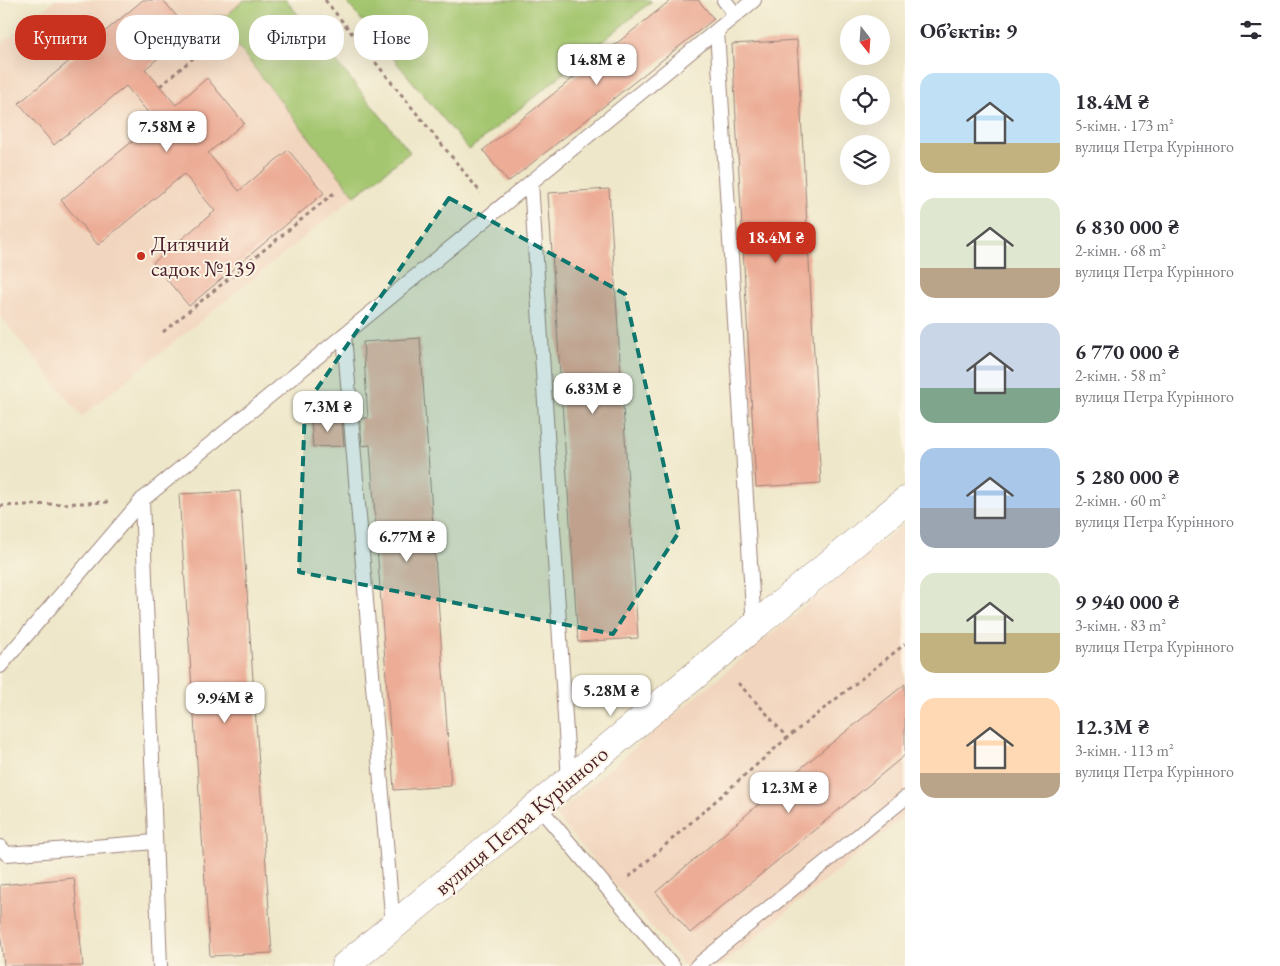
<!DOCTYPE html>
<html lang="uk">
<meta charset="utf-8">
<style>
:root{--surface:#fff;--page:#f7f7f7;--text:#2b2b33;--muted:#7c7c81;--accent:#c8321e}
body{margin:0;font-family:"EB Garamond",serif;background:var(--page);color:var(--text);height:100vh;display:flex;flex-direction:column;font-size:19px;white-space:nowrap}
*{box-sizing:border-box;margin:0}
p{font-size:16px;color:var(--muted)}
.icon{flex:none;width:28px;height:28px;fill:none;stroke:currentColor;stroke-width:2;stroke-linecap:round;stroke-linejoin:round}
.map{position:relative;flex:1;overflow:hidden}
.details{display:flex;flex-direction:column;background:var(--surface);width:375px}
.details>*{flex:none}
.hud{position:absolute;left:15px;top:15px;width:475px;height:45px;display:flex;gap:10px}
.needle{width:32px;rotate:163deg}
.tools{position:absolute;left:840px;top:15px;display:grid;gap:10px}
.tools a{display:grid;place-items:center;width:50px;height:50px;border-radius:50%;background:var(--surface);box-shadow:0 5px 20px #0002;font-size:25px}
.price{position:absolute;translate:-50% -42px;padding:0 11px;border-radius:10px;background:#fff;color:#222;font-size:16px;line-height:32px;filter:drop-shadow(0 1px 2px #0008)}
.price::after{content:'';position:absolute;left:50%;top:30px;width:15px;height:11px;margin-left:-8px;background:inherit;clip-path:polygon(0 0,100% 0,50% 100%)}
.price.on{background:var(--accent);color:#fff}
ul{padding:0;list-style:none}
li{display:flex;align-items:center;gap:15px;height:125px;padding:0 15px}
li span{display:grid;place-items:center;flex:none;width:140px;height:100px;border-radius:15px;color:#555}
li>.icon{margin-inline-start:auto}
span .icon{width:60px;height:60px;fill:#fffc;stroke-width:1}
li b{font-size:21px}
h2{display:flex;justify-content:space-between;align-items:center;height:60px;padding:0 15px;font-size:21px}
.tag{padding:0 18px;border-radius:20px;background:var(--surface);box-shadow:0 5px 20px #0002;font-size:18px;line-height:45px}
.tag.on{background:var(--accent);color:#fff}
main{display:flex;flex:1;min-height:0}
.map>svg:first-child{display:block}
.built{fill:#f2d5be}
.green{fill:#a4c66f;stroke:#77724d}
.building{fill:#ecac95}
.lines{fill:none;stroke-linecap:round;stroke-linejoin:round}
.service-casing{stroke:#9c837a;stroke-width:16}
.minor-casing{stroke:#9c837a;stroke-width:29}
.path{stroke:#9c837a;stroke-width:3;stroke-dasharray:4 4;stroke-linecap:butt}
.service{stroke:#fff;stroke-width:14}
.minor{stroke:#fff;stroke-width:28}
.marked{fill:#0f766e;fill-opacity:0.2;stroke:#0f766e;stroke-width:4;stroke-dasharray:10 6;stroke-linejoin:round}
.poi-dot{fill:#c8321e;stroke:#fcf5e5;stroke-width:2}
.labels{text-anchor:middle;stroke-width:4;stroke-linejoin:round;paint-order:stroke}
.poi-label{font-size:22px;fill:#4a1f2b;stroke:#fcf5e5;text-anchor:start}
.street-label{font-size:22px;fill:#4a1f2b;stroke:#fcf5e5}
</style>
<main>
<div class="map">
<svg width="905" height="966" viewBox="0 0 905 966">
<rect width="100%" height="100%" fill="#fcf5e5"/>
<filter id="ink" filterUnits="userSpaceOnUse"><feTurbulence type="fractalNoise" baseFrequency=".02" numOctaves="2"/><feDisplacementMap in="SourceGraphic" scale="10" xChannelSelector="R" yChannelSelector="G"/><feConvolveMatrix kernelMatrix="1 2 1 2 8 2 1 2 1" color-interpolation-filters="sRGB"/></filter>
<filter id="wash" filterUnits="userSpaceOnUse"><feTurbulence type="fractalNoise" baseFrequency=".0096" numOctaves="4" result="noise"/><feDisplacementMap in="SourceGraphic" scale="20" xChannelSelector="R" yChannelSelector="G"/><feGaussianBlur stdDeviation="1.12" result="paint"/><feColorMatrix in="noise" values="0 0 0 0 0 0 0 0 0 0 0 0 0 0 0 0 0 1.4 0 .05"/><feComposite in="paint" operator="in"/></filter>
<g filter="url(#wash)">
<rect width="100%" height="100%" fill="#eee7c9"/>
<!-- built -->
<g class="built">
<polygon points="55,0 286,0 410,152 82,416 0,316 0,45"/>
<polygon points="905,522 905,816 720,966 685,966 555,815"/>
</g>
<!-- green -->
<g class="green">
<polygon points="244,0 286,0 410,152 355,196 225,30 207,32 205,17 227,15"/>
<polygon points="345,0 650,0 651,2 469,150"/>
</g>
<g id="blocks">
<!-- building -->
<g class="building">
<polygon points="143,0 163,0 190,32 145,69 176,105 207,78 244,123 208,153 239,191 288,150 324,193 189,306 153,263 215,211 184,174 98,245 61,200 156,122 126,86 54,145 19,103"/>
<polygon points="671,0 698,0 714,19 508,182 483,150"/>
<polygon points="797,40 821,483 756,487 732,44"/>
<polygon points="609,189 638,638 578,642 548,193"/>
<polygon points="420,338 451,786 394,790 370,445 362,446 360,418 368,418 363,342"/>
<polygon points="342,419 344,446 313,447 311,420"/>
<polygon points="240,491 272,953 210,956 179,494"/>
<polygon points="905,684 905,755 690,933 656,892 807,763"/>
<polygon points="74,878 83,966 4,966 0,929 0,885"/>
</g>
</g>
</g>
<g filter="url(#ink)">
<use href="#blocks" fill-opacity="0" stroke="#9c837a" stroke-width="1"/>
<g class="lines">
<defs>
<g id="service">
<polyline points="724,0 736,15"/>
<polyline points="717,31 754,627"/>
<polyline points="531,182 569,780"/>
<polyline points="344,335 393,927"/>
<polyline points="142,500 160,966"/>
<polyline points="0,666 142,500 754,0"/>
<polyline points="538,806 673,966"/>
<polyline points="0,847 7,854 155,842"/>
<polyline points="697,966 905,798"/>
</g>
<polyline id="minor" points="345,966 905,501"/>
</defs>
<!-- service casing -->
<use href="#service" class="service-casing"/>
<!-- minor casing -->
<use href="#minor" class="minor-casing"/>
<!-- path -->
<g class="path">
<polyline points="325,0 481,193"/>
<polyline points="160,86 211,43"/>
<polyline points="163,332 334,193"/>
<polyline points="0,506 109,502"/>
<polyline points="738,683 767,714 787,738"/>
<polyline points="629,877 787,738 905,644"/>
</g>
<!-- service -->
<use href="#service" class="service"/>
<!-- minor -->
<use href="#minor" class="minor"/>
</g>
</g>
<!-- marked area -->
<path class="marked" d="M449,198L625,294L679,532L613,634L299,572L305,406Z"/>
<!-- markers -->
<circle class="poi-dot" cx="141" cy="256" r="5"/>
<g class="labels">
<!-- poi labels -->
<g class="poi-label">
<text x="151" y="251">Дитячий<tspan x="151" dy="25">садок №139</tspan></text>
</g>
<!-- street labels -->
<g class="street-label">
<text transform="translate(521 820) rotate(-40)" y="8">вулиця Петра Курінного</text>
</g>
</g>
</svg>
<div class="tools">
<a><svg class="needle" viewBox="-14 -14 28 28"><path d="M0-13l5 13h-10z" fill="#e53935"/><path d="M0 13l5-13h-10z" fill="#7c7c81"/></svg></a>
<a><svg class="icon" aria-label="locate" viewBox="0 0 24 24"><circle cx="12" cy="12" r="6"/><path d="M12 2v4M12 18v4M2 12h4M18 12h4"/></svg></a>
<a><svg class="icon" aria-label="layers" viewBox="0 0 24 24"><path d="M12 4l9 5-9 5-9-5zM3 14l9 5 9-5"/></svg></a>
</div>
<b class="price" style="left:597px;top:86px">14.8M ₴</b>
<b class="price" style="left:167px;top:153px">7.58M ₴</b>
<b class="price on" style="left:776px;top:264px">18.4M ₴</b>
<b class="price" style="left:593px;top:415px">6.83M ₴</b>
<b class="price" style="left:328px;top:433px">7.3M ₴</b>
<b class="price" style="left:407px;top:563px">6.77M ₴</b>
<b class="price" style="left:611px;top:717px">5.28M ₴</b>
<b class="price" style="left:225px;top:724px">9.94M ₴</b>
<b class="price" style="left:789px;top:814px">12.3M ₴</b>
<div class="hud">
<a class="tag on">Купити</a>
<a class="tag">Орендувати</a>
<a class="tag">Фільтри</a>
<a class="tag">Нове</a>
</div>
</div>
<section class="details">
<h2>Об’єктів: 9<svg class="icon" aria-label="filters" viewBox="0 0 24 24"><path d="M4 7h16M4 17h16"/><circle cx="9" cy="7" r="2"/><circle cx="15" cy="17" r="2"/></svg></h2>
<ul>
<li><span style="background:linear-gradient(#bfe0f5 70%,#c2b280 0)"><svg class="icon" aria-label="home" viewBox="0 0 24 24"><path d="M3 11l9-7 9 7M6 9v11h12V9"/></svg></span><div><b>18.4M ₴</b><p>5-кімн. · 173 m²</p><p>вулиця Петра Курінного</p></div></li>
<li><span style="background:linear-gradient(#dfe7d0 70%,#b9a48a 0)"><svg class="icon" aria-label="home" viewBox="0 0 24 24"><path d="M3 11l9-7 9 7M6 9v11h12V9"/></svg></span><div><b>6 830 000 ₴</b><p>2-кімн. · 68 m²</p><p>вулиця Петра Курінного</p></div></li>
<li><span style="background:linear-gradient(#c9d6e8 65%,#7fa58c 0)"><svg class="icon" aria-label="home" viewBox="0 0 24 24"><path d="M3 11l9-7 9 7M6 9v11h12V9"/></svg></span><div><b>6 770 000 ₴</b><p>2-кімн. · 58 m²</p><p>вулиця Петра Курінного</p></div></li>
<li><span style="background:linear-gradient(#a9c7e8 60%,#9aa5b1 0)"><svg class="icon" aria-label="home" viewBox="0 0 24 24"><path d="M3 11l9-7 9 7M6 9v11h12V9"/></svg></span><div><b>5 280 000 ₴</b><p>2-кімн. · 60 m²</p><p>вулиця Петра Курінного</p></div></li>
<li><span style="background:linear-gradient(#dfe7d0 60%,#c2b280 0)"><svg class="icon" aria-label="home" viewBox="0 0 24 24"><path d="M3 11l9-7 9 7M6 9v11h12V9"/></svg></span><div><b>9 940 000 ₴</b><p>3-кімн. · 83 m²</p><p>вулиця Петра Курінного</p></div></li>
<li><span style="background:linear-gradient(#ffd9b3 75%,#b9a48a 0)"><svg class="icon" aria-label="home" viewBox="0 0 24 24"><path d="M3 11l9-7 9 7M6 9v11h12V9"/></svg></span><div><b>12.3M ₴</b><p>3-кімн. · 113 m²</p><p>вулиця Петра Курінного</p></div></li>
</ul>
</section>
</main>
